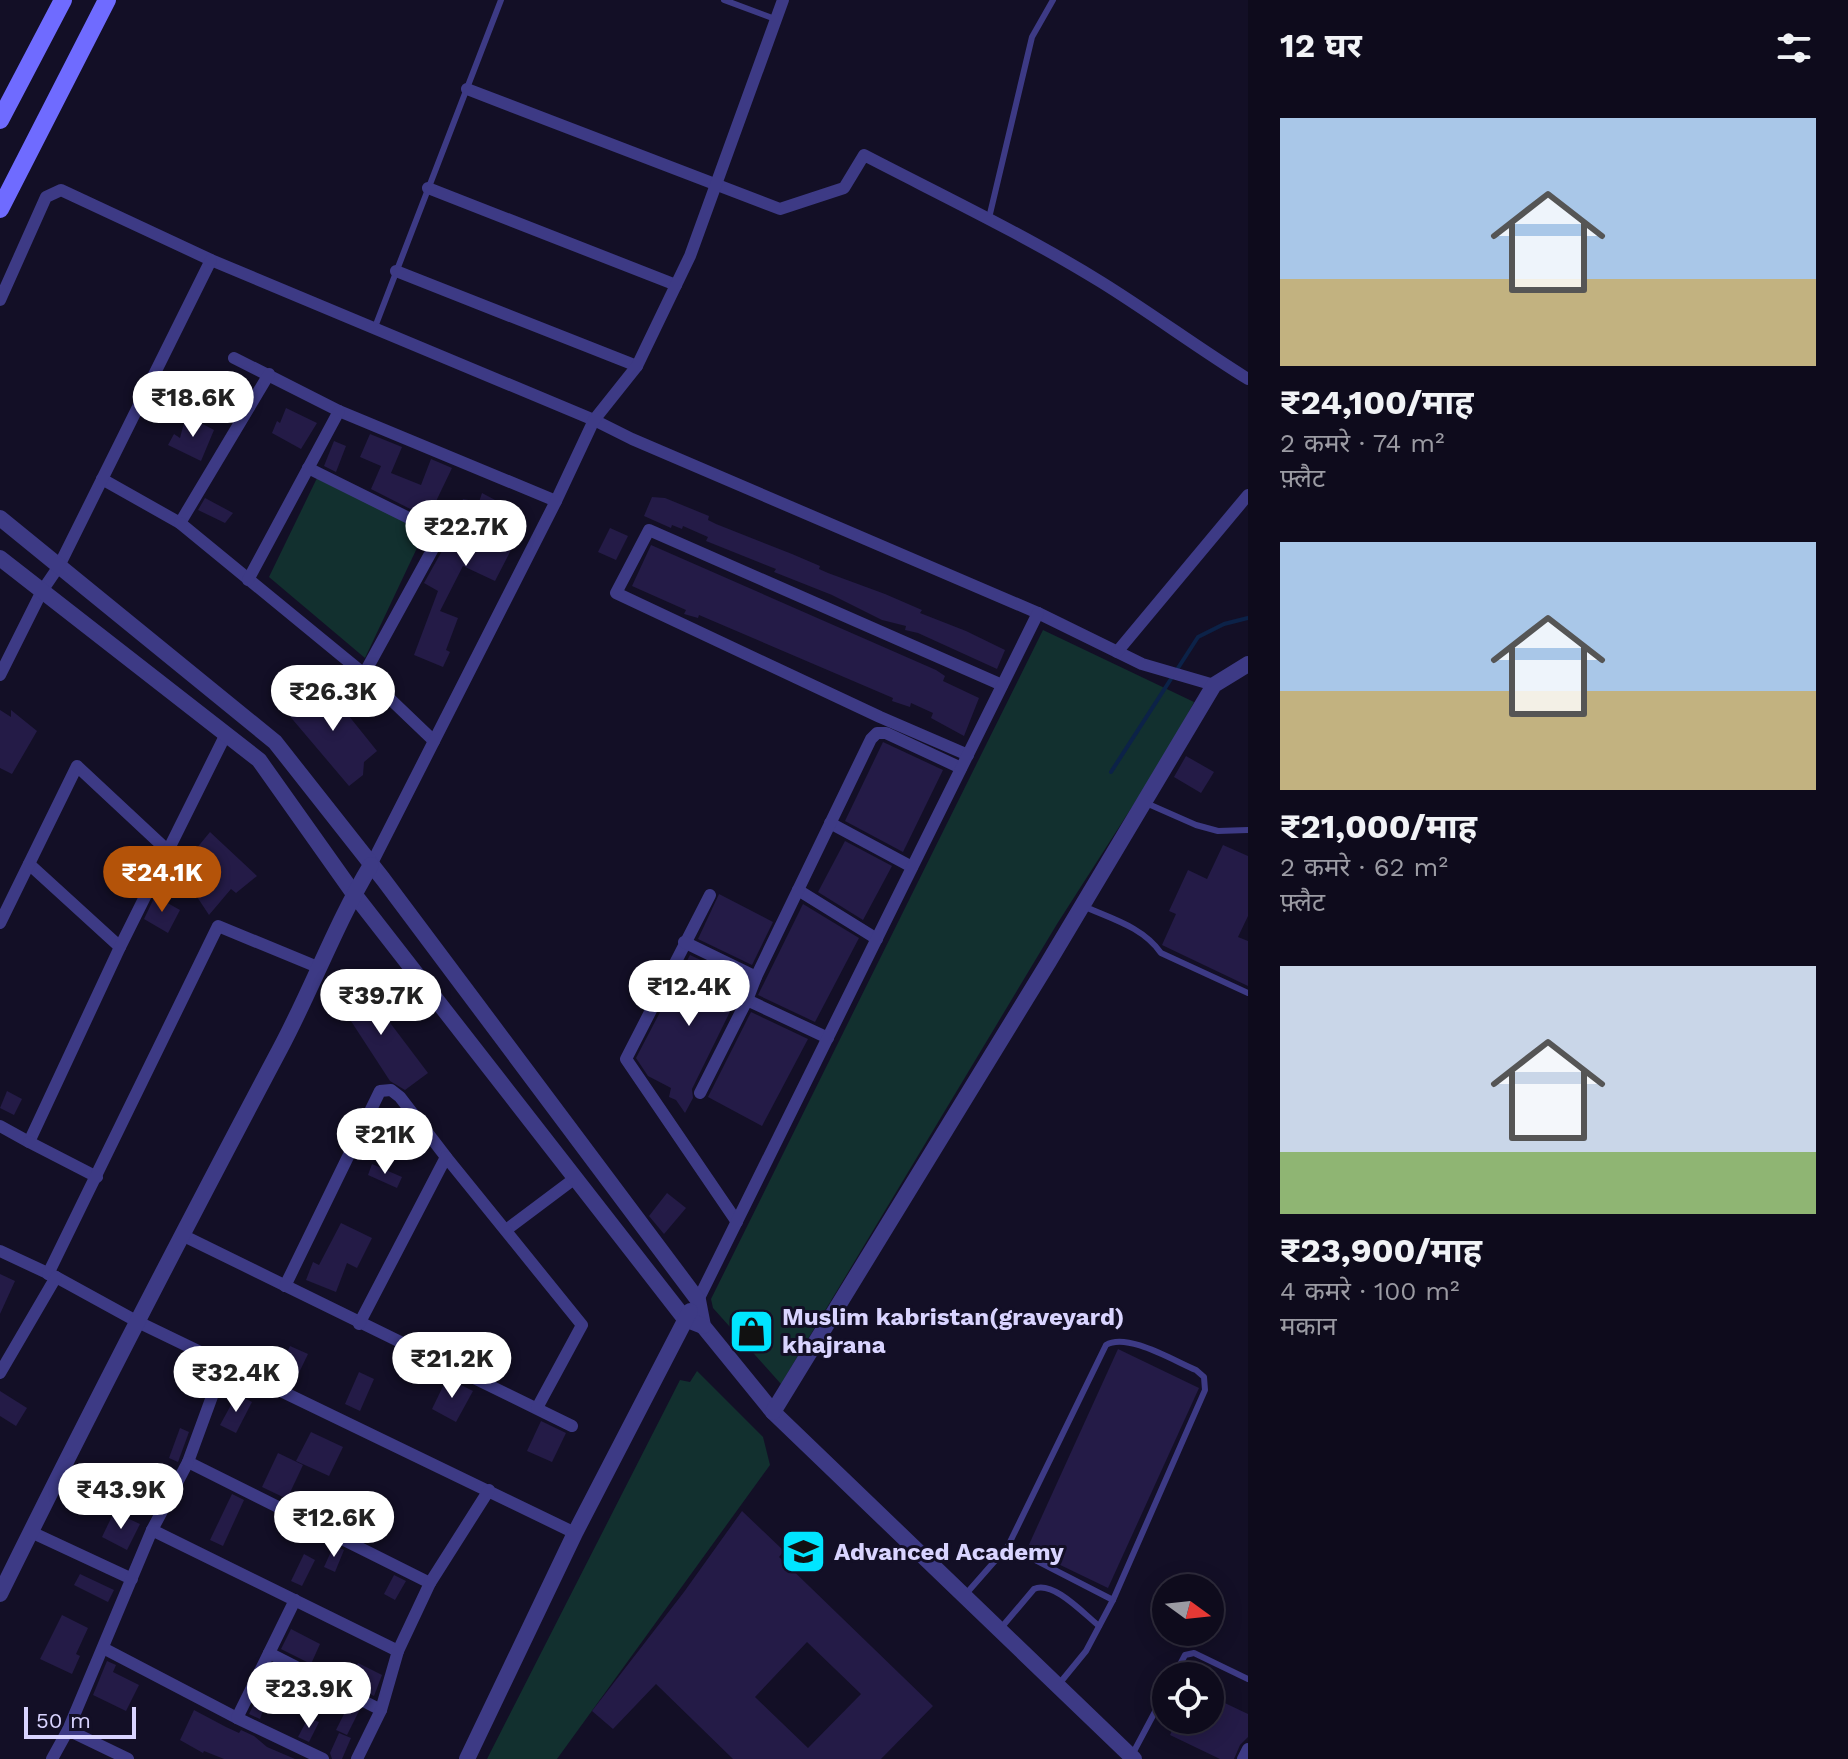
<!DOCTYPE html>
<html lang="hi">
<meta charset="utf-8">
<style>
:root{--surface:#0e0b1c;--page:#1c1929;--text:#f1f3f6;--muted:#9b9ba3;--line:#2e2b3b;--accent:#b45309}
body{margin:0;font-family:"Work Sans","Noto Sans Devanagari",sans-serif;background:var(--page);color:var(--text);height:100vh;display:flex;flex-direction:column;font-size:30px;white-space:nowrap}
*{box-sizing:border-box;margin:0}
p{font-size:26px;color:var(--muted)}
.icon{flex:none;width:44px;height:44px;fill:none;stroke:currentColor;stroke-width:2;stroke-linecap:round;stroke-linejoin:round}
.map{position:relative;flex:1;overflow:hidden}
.details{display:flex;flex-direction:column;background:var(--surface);width:600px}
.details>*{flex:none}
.needle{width:52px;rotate:105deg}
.controls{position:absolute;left:1152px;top:1574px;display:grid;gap:16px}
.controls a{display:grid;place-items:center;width:72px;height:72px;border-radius:50%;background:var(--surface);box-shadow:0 4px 20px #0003,0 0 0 2px var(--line);font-size:40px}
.scale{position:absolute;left:24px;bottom:20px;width:112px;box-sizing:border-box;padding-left:8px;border:4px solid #d9d4ff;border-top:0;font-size:22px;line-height:28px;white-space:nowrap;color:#d9d4ff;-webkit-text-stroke:6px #130f26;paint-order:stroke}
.price{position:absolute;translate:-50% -68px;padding:0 18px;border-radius:28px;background:#fff;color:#222;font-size:26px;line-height:52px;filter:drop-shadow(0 2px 4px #0008)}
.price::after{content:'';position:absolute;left:50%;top:48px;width:24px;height:18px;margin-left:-12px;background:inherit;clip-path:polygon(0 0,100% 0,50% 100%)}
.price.current{background:var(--accent);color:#fff}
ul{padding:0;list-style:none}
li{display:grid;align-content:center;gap:16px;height:424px;padding:0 32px}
li span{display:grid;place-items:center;height:248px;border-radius:0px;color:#555}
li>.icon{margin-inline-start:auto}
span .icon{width:144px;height:144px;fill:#fffc;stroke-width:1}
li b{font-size:34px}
h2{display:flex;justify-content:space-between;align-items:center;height:96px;padding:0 32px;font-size:34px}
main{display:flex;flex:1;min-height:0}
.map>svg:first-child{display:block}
.green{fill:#12302f}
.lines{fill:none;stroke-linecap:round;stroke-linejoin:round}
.stream{stroke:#0c2248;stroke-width:4}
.building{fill:#241b47;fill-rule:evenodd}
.service{stroke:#3d3a85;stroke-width:6}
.minor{stroke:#3d3a85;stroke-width:12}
.tertiary{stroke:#3d3a85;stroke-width:16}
.secondary{stroke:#6f6bff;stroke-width:18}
.labels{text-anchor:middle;stroke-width:6;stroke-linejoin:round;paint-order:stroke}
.poi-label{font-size:24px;font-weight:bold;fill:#d9d4ff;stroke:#130f26;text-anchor:start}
</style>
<main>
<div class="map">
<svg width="1248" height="1759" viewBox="0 0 1248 1759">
<rect width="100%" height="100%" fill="#130f26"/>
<!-- green -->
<g class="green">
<polygon points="318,476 425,531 365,658 269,577"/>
<polygon points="1043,630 1194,702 1171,746 1057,924 781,1384 713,1308 711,1299"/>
<polygon points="697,1371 763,1437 770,1465 557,1759 487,1759 680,1380 690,1382"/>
</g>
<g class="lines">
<!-- stream -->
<polyline class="stream" points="1111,772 1198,637 1224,624 1248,618"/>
</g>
<!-- building -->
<g class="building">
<polygon points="207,371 234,387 227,411 196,394"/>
<polygon points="286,408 317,423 301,449 272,433 277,421 280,423"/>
<polygon points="186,415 214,430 201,461 168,445 174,434 180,438"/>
<polygon points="370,434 402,447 391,473 421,485 431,459 452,468 428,518 371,489 381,466 360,457"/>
<polygon points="334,441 346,446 336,472 324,466"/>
<polygon points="482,493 523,515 506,547 511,550 495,581 463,566 440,611 458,618 446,650 450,652 443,667 414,655 438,591 424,583 447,542 456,540 473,547 481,543 482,537 478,530 454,521 463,499 479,502"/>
<polygon points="652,497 665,498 709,516 708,520 716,524 792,554 820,566 819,569 828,573 885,594 922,610 920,613 966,631 1005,650 997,669 918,633 905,630 906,626 882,620 832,595 774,572 776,569 706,541 708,537 683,526 682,529 672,525 671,528 644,516"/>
<polygon points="205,498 233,513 225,523 198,510"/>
<polygon points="610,528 628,536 616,560 598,552"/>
<polygon points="651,545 936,670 945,676 943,681 979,698 964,736 931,718 933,713 911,703 910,707 892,701 893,698 699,615 698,618 684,614 686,610 632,586"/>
<polygon points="320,680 377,751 364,762 363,775 349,786 288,714"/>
<polygon points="0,710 11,717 11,710 37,731 12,774 0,768"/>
<polygon points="883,742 943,770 903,852 845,821"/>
<polygon points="1186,756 1214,772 1201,793 1174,777"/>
<polygon points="210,832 257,876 236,893 231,889 209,915 174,862 196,849"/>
<polygon points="845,841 892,866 863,920 818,892"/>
<polygon points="1223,845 1248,856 1248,916 1238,937 1248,941 1248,986 1162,945 1176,914 1169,911 1188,870 1207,879"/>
<polygon points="719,894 773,922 752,965 698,939"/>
<polygon points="155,896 180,910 168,933 144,919"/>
<polygon points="803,904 859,938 815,1022 758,995"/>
<polygon points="690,955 745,981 692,1089 693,1098 685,1113 676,1100 669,1097 671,1088 648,1076 636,1058"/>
<polygon points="357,979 428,1073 405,1090 390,1081 334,995"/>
<polygon points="751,1012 808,1039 762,1126 708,1097"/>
<polygon points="7,1091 22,1099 14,1115 0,1108"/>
<polygon points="372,1164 402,1177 397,1188 368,1175"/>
<polygon points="667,1193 686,1208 664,1234 649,1216"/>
<polygon points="341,1223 372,1238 357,1268 347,1263 336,1292 306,1280 313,1262 319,1265"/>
<polygon points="0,1274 15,1281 0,1314"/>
<polygon points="290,1346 308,1354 293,1385 276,1376"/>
<polygon points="1118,1349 1199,1388 1108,1588 1027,1549"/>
<polygon points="359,1372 374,1379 360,1411 345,1404"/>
<polygon points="447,1378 473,1391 456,1422 432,1409"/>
<polygon points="0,1391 27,1408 16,1426 0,1416"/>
<polygon points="237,1394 252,1402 236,1433 220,1425"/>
<polygon points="541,1421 566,1433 552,1462 527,1451"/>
<polygon points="180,1428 189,1432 178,1462 169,1458"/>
<polygon points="311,1432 343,1447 329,1476 296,1461"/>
<polygon points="278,1453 303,1465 287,1499 262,1487"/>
<polygon points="232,1494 244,1500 223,1546 210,1540"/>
<path d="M742,1511L784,1551L779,1557L933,1706L881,1759H733L656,1684L613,1729L592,1711L684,1592ZM807,1642L861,1694L808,1748L755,1697Z"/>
<polygon points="114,1512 140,1524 127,1550 102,1537"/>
<polygon points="334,1545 344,1550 335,1572 324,1567"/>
<polygon points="304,1554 315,1560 302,1586 291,1581"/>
<polygon points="80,1574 114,1590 108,1602 74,1585"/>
<polygon points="394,1575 406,1581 395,1600 384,1594"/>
<polygon points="62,1615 88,1628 76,1654 80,1656 72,1674 40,1659"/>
<polygon points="291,1629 320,1644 311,1664 281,1649"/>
<polygon points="107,1661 116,1665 113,1672 139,1685 126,1711 93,1695"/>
<polygon points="358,1663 382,1675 374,1696 348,1683"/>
<polygon points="268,1676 274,1679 260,1719 249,1714"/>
<polygon points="1210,1696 1248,1714 1248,1737 1240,1745 1234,1759 1220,1759 1170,1735 1177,1720 1210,1720"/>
<polygon points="349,1704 360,1709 347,1735 336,1730"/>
<polygon points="194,1710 226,1727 239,1733 241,1730 254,1736 267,1747 295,1759 224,1759 204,1751 203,1753 180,1740"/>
<polygon points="308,1718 319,1722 309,1742 298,1737"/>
<polygon points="339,1733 351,1738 342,1759 332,1759 330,1753"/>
</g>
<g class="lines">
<!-- service -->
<g class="service">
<polyline points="724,0 775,19"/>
<polyline points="989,218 1032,37 1053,0"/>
<polyline points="375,327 501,0"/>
<polyline points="1146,803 1196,825 1218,831 1248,830"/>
<path d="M1083,906C1112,919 1143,927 1161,953L1248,993"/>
<path d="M965,1595L1008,1546L1106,1345C1127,1332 1174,1361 1196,1370L1204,1377L1205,1390L1113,1600L1008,1546"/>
<path d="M1001,1628L1034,1589C1053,1580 1084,1614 1099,1626"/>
<polyline points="1174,1676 1185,1655 1194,1653 1248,1679"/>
<polyline points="1059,1684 1086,1651 1113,1600"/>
<polyline points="1132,1755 1166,1691"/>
</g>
<!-- minor -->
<g class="minor">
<path d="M467,89L780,209L844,188L864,155C943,196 1025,235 1101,282C1151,313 1198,348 1248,379"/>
<polyline points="428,188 676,285"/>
<polyline points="396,271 637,366"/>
<polyline points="0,300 46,197 61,190 211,260 594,420 632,439 1038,613 1142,664 1214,685"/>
<polyline points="234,358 339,411 556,501"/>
<polyline points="308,468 441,534 457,530 473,538"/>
<polyline points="102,479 180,523 269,374"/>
<polyline points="180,523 364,674 434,741"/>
<polyline points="248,580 339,411"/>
<polyline points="1117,652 1248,495"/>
<polyline points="364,674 441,534"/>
<polyline points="0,675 42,591 59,566 211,260"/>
<polyline points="968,755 880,717 616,593 649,530 1002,685"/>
<polyline points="830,823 912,867"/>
<polyline points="29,864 120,947"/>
<polyline points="371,865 556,501 594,420 637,366 690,256 783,0"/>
<polyline points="798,890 877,939"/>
<polyline points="710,895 626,1059 737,1222"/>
<polyline points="0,923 77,766 167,850"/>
<polyline points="684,942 756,977"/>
<polyline points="747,1000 828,1038"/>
<polyline points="700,1093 747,1000 756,977 871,739 877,733 886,733 961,768"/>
<polyline points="0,1126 29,1142 120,947 226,734"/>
<polyline points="29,1142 97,1177"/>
<polyline points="506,1230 574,1179"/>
<polyline points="182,1235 572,1426"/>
<polyline points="0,1251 56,1277 138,1322 575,1533"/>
<polyline points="48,1274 218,926 320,968"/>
<polyline points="285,1286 380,1091 391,1090 400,1097 446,1157"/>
<polyline points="698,1300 1038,613"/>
<polyline points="359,1324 446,1157 582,1325 537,1408"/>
<polyline points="0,1373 56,1277"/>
<polyline points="214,1391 188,1462 430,1583"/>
<polyline points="152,1530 398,1651"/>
<polyline points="31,1532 132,1579"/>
<polyline points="103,1648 237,1718"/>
<polyline points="269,1653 295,1600"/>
<polyline points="68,1730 128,1759"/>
<polyline points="52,1759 68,1730 152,1530 188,1462"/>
<polyline points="323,1759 237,1718 269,1653 381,1710"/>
<polyline points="357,1759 381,1710 398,1651 430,1583 489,1490"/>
<polyline points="1243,1759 1248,1749"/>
</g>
<!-- tertiary -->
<g class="tertiary">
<polyline points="0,518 275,742 383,879 698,1300 703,1326 773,1412 1134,1759"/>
<polyline points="0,558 259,760 354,894 685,1319 703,1326"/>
<polyline points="773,1412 1048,963 1214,685 1248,664"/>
<path d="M0,1594C90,1411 184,1230 280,1049C312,989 336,923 371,865"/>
<polyline points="467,1759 575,1533 690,1311"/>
</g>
<!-- secondary -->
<g class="secondary">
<polyline points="0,120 63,0"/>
<polyline points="0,209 107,0"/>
</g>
</g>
<!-- icons -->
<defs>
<symbol id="shop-square" viewBox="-11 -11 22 22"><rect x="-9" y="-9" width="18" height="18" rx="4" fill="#00e5ff" stroke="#130f26"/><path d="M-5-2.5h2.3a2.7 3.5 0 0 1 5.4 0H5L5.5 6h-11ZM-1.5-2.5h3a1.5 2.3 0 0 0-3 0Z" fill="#111"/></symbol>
<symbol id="university-square" viewBox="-11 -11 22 22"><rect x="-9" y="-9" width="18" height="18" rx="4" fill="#00e5ff" stroke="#130f26"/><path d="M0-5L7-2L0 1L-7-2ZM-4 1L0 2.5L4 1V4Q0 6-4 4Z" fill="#111"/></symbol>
</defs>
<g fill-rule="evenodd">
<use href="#shop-square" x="726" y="1306" width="51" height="51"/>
<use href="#university-square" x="778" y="1526" width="51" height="51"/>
</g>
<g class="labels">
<!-- poi labels -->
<g class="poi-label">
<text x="782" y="1325">Muslim kabristan(graveyard)<tspan x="782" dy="28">khajrana</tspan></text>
<text x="834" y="1560">Advanced Academy</text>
</g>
</g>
</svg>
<div class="controls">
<a><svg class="needle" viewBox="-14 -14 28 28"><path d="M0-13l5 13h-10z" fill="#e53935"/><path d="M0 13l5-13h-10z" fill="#9b9ba3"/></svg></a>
<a><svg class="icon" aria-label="locate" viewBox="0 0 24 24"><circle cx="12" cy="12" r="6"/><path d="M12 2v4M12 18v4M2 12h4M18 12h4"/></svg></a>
</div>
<div class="scale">50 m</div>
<b class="price" style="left:193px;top:439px">₹18.6K</b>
<b class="price" style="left:466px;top:568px">₹22.7K</b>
<b class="price" style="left:333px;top:733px">₹26.3K</b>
<b class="price current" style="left:162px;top:914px">₹24.1K</b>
<b class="price" style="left:689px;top:1028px">₹12.4K</b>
<b class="price" style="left:381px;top:1037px">₹39.7K</b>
<b class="price" style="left:385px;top:1176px">₹21K</b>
<b class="price" style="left:452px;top:1400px">₹21.2K</b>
<b class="price" style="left:236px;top:1414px">₹32.4K</b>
<b class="price" style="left:121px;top:1531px">₹43.9K</b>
<b class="price" style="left:334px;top:1559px">₹12.6K</b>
<b class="price" style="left:309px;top:1730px">₹23.9K</b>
</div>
<section class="details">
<h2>12 घर<svg class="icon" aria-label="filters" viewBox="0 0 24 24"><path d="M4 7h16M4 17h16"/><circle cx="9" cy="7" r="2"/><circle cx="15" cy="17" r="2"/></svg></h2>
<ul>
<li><span style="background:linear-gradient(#a9c7e8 65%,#c2b280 0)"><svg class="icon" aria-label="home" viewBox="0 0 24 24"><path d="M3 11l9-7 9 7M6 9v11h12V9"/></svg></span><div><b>₹24,100/माह</b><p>2 कमरे · 74 m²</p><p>फ़्लैट</p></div></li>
<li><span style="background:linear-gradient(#a9c7e8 60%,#c2b280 0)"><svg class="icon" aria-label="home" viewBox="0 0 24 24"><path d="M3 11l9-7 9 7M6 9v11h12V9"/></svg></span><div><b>₹21,000/माह</b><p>2 कमरे · 62 m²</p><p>फ़्लैट</p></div></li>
<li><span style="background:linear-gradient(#c9d6e8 75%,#8fb573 0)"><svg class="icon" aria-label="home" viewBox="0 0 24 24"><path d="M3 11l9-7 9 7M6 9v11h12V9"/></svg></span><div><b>₹23,900/माह</b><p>4 कमरे · 100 m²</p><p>मकान</p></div></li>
</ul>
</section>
</main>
